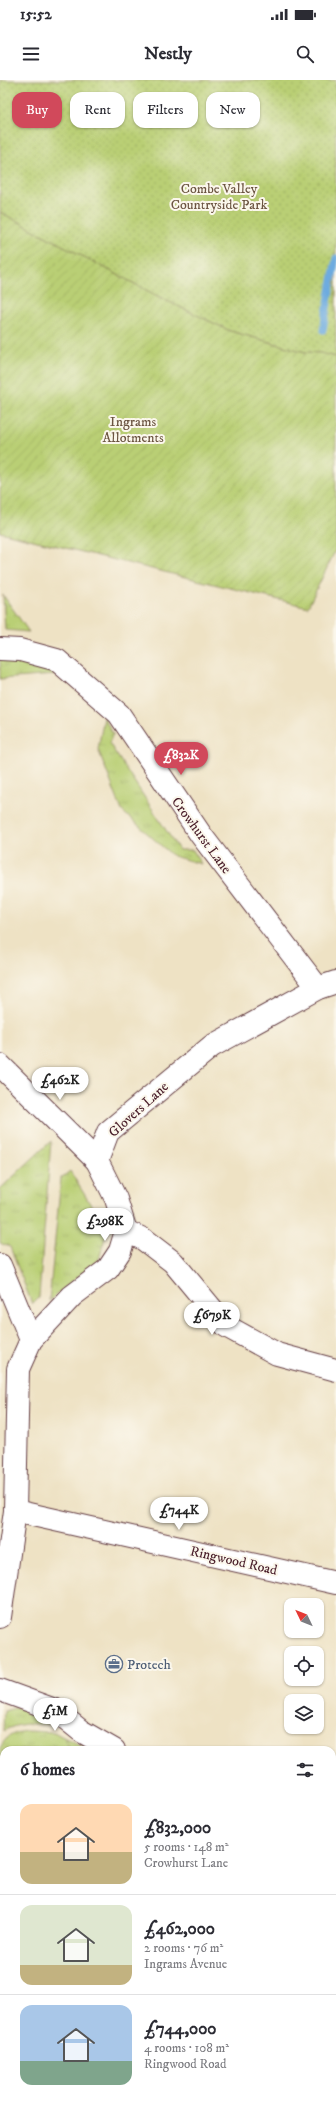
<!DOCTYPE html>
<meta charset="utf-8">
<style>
:root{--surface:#fff;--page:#f2f2f3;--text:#2b2b33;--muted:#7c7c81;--line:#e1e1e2;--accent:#d1495b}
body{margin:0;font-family:"IM FELL DW Pica",serif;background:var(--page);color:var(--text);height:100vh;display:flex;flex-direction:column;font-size:15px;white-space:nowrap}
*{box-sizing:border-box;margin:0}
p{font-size:13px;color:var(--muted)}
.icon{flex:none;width:22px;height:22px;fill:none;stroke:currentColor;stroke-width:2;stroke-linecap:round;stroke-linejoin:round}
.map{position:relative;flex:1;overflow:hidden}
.side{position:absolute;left:0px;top:1666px;width:336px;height:356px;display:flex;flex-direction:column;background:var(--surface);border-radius:12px 12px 0 0;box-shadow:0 1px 3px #0004}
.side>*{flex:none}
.guide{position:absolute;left:12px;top:12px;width:312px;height:36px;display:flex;gap:8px}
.needle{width:26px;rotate:313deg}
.fabs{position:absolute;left:284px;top:1518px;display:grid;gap:8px}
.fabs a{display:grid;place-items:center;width:40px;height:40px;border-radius:8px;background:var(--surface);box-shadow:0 1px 3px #0004;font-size:20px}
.price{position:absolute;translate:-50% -34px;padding:0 9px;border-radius:14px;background:#fff;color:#222;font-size:13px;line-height:26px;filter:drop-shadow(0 1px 2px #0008)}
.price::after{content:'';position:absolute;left:50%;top:24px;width:12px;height:9px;margin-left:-6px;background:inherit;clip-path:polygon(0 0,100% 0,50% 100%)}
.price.active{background:var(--accent);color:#fff}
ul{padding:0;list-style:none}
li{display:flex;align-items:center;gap:12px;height:100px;padding:0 20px}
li+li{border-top:1px solid var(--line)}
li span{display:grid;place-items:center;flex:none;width:112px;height:80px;border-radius:12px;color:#555}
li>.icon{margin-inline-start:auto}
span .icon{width:48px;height:48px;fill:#fffc;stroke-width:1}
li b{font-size:17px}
h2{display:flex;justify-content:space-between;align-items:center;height:48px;padding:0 20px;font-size:17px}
.chip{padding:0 14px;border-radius:12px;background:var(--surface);box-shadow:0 1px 3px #0004;font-size:14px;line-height:36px}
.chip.active{background:var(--accent);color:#fff}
.status{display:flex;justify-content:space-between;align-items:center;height:28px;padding:0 20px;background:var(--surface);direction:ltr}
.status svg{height:11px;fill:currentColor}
header{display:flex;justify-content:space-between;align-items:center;height:52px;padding:0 20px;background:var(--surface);font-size:18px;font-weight:700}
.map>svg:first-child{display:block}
.grass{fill:url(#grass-tufts);stroke:#827750}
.park{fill:url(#park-dots);stroke:#827750}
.garden{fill:url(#garden-furrows);stroke:#827750}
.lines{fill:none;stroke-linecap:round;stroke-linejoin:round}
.stream{stroke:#6dabdf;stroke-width:7}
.minor-casing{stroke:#633c42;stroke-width:24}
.major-casing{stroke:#633c42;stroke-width:24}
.minor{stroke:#fff;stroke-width:22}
.major{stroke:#fcba8e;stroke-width:22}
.labels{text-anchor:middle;stroke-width:4;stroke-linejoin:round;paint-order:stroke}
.park-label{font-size:14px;fill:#6b5441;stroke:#fbf7ec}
.street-label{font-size:14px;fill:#4a1f2b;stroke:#fbf7ec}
.service-label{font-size:14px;fill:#4e5e75;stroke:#fbf7ec;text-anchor:start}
</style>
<div class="status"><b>15:52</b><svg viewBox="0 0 49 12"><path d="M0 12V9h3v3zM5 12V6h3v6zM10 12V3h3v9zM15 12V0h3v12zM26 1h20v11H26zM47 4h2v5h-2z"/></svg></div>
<header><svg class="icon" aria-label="menu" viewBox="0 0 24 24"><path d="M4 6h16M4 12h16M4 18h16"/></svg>Nestly<svg class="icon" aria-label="search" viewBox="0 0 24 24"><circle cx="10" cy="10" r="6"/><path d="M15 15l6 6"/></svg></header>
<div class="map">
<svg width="336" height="2022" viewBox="0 0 336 2022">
<defs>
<pattern id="grass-tufts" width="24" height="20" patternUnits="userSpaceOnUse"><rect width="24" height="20" fill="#b9cf74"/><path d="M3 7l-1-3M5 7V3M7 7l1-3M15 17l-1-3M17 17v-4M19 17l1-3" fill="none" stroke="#a1b165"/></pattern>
<pattern id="park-dots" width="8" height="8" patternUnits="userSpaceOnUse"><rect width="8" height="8" fill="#b9cf74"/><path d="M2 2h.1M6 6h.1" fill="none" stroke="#a1b165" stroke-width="1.8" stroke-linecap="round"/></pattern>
<pattern id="garden-furrows" width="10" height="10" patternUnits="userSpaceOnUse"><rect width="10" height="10" fill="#b9cf74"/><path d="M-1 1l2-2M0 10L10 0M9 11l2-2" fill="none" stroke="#a1b165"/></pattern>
</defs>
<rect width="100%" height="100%" fill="#fbf7ec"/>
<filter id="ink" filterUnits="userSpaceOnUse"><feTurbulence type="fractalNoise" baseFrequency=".025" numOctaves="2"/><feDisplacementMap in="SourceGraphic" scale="8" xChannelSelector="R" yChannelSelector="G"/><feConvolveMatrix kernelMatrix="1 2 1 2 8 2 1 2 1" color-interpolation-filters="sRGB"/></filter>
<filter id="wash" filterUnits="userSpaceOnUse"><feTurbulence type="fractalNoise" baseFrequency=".012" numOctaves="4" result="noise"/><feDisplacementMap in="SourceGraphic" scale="16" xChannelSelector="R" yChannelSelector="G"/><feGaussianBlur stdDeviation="0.9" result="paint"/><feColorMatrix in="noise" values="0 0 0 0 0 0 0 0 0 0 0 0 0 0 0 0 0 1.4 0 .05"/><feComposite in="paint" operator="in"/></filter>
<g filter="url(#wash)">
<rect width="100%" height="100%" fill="#eee2c4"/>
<!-- grass -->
<g class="grass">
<polygon points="3,515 29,552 5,550"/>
<polygon points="4,576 47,586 56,595 0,599 0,578"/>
<polygon points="104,637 113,654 109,663 179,770 193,770 201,784 173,776 122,731 98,669"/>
<polygon points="51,1061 39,1217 32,1224 10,1167 0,1163 0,1109"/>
<polygon points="70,1091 97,1135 105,1132 107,1151 99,1179 49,1221 61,1098"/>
<path d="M18,1627L49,1645C31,1643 18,1643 3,1651L4,1631Z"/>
<path d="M26,1651L54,1652L65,1658L70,1670H4V1755L0,1754V1668C6,1656 13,1653 26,1651Z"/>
<polygon points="0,1760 4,1761 4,1789 1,1790 4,1800 0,1799"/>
<polygon points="0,1868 4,1870 4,1892 0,1892"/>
</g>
<!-- park -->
<g class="park">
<polygon points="0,0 336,0 336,277 321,273 305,272 230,251 163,219 0,132"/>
<polygon points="65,1658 92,1670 70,1670"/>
<polygon points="332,1738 336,1738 336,1765 332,1767"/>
</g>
<!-- garden -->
<polygon class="garden" points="0,132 163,219 230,251 305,272 321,273 336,277 336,469 308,527 0,452"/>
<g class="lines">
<!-- stream -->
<polyline class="stream" points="323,250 336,178"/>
</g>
</g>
<g filter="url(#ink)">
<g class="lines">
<defs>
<g id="minor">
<polyline points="0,569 20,570 57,580 119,634 201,755 318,908"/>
<polyline points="0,985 97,1081"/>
<polyline points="126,1151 143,1159 173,1182 226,1246 277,1274 336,1290"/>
<polyline points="0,1185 31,1260"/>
<polyline points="15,1431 336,1503"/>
<polyline points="0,1537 15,1431 18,1289 31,1260 72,1216 108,1189 120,1171 126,1151 116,1119 97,1081 108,1052 212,966 318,908 336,902"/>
<polyline points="0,1610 55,1630 81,1651 114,1670"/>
<polyline points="332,1730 336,1731"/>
<polyline points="0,1849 4,1849"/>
<polyline points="332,1945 336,1941"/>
<polyline points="227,2018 227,2022"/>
<polyline points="288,2022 289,2018"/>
</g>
<g id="major">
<polyline points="332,1788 336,1786"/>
<polyline points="0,1933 4,1931"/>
</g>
</defs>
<!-- minor casing -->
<use href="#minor" class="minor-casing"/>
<!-- major casing -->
<use href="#major" class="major-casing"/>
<!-- minor -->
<use href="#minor" class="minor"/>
<!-- major -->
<use href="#major" class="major"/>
</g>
</g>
<!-- icons -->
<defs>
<symbol id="office-ring" viewBox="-11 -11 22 22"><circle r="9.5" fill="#fbf7ec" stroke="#5c6f8a" stroke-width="1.5"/><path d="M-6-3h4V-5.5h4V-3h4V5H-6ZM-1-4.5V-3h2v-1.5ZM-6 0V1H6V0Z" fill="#5c6f8a"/></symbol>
</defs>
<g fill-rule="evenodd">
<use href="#office-ring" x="104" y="1574" width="20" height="20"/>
</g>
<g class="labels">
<!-- park labels -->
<g class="park-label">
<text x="219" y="113">Combe Valley<tspan x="219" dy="16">Countryside Park</tspan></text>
<text x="133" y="346">Ingrams<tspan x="133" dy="16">Allotments</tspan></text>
</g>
<!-- street labels -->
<g class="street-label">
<text transform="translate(202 755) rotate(54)" y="5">Crowhurst Lane</text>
<text transform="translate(138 1029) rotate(-42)" y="5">Glovers Lane</text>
<text transform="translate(234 1480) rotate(13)" y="5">Ringwood Road</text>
</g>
<!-- service labels -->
<g class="service-label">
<text x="127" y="1589">Protech</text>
</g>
</g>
</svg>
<div class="fabs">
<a><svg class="needle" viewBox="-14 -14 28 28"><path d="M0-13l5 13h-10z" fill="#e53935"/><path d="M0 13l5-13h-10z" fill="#7c7c81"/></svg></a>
<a><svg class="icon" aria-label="locate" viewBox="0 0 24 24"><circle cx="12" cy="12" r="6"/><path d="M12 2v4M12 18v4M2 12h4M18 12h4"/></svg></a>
<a><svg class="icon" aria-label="layers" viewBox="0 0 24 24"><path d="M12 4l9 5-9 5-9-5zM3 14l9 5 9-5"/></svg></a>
</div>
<b class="price active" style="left:181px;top:696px">£832K</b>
<b class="price" style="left:60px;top:1021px">£462K</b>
<b class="price" style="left:105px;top:1162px">£298K</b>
<b class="price" style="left:212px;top:1256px">£679K</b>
<b class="price" style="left:179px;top:1451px">£744K</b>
<b class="price" style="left:55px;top:1652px">£1M</b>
<div class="guide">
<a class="chip active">Buy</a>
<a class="chip">Rent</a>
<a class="chip">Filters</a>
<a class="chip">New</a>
</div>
<section class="side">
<h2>6 homes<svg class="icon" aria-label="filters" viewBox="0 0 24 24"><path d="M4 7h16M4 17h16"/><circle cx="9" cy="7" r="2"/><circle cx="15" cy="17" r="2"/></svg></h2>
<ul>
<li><span style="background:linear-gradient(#ffd9b3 60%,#c2b280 0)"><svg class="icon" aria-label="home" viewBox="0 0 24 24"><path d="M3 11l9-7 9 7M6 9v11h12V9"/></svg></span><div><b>£832,000</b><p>5 rooms · 148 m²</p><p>Crowhurst Lane</p></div></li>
<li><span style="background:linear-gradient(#dfe7d0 75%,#c2b280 0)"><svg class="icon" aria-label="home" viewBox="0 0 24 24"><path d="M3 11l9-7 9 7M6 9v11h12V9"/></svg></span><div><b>£462,000</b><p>2 rooms · 76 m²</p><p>Ingrams Avenue</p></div></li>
<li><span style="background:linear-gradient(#a9c7e8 70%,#7fa58c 0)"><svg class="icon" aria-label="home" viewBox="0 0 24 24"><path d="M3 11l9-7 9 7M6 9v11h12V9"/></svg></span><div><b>£744,000</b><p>4 rooms · 108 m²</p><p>Ringwood Road</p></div></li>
</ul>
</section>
</div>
